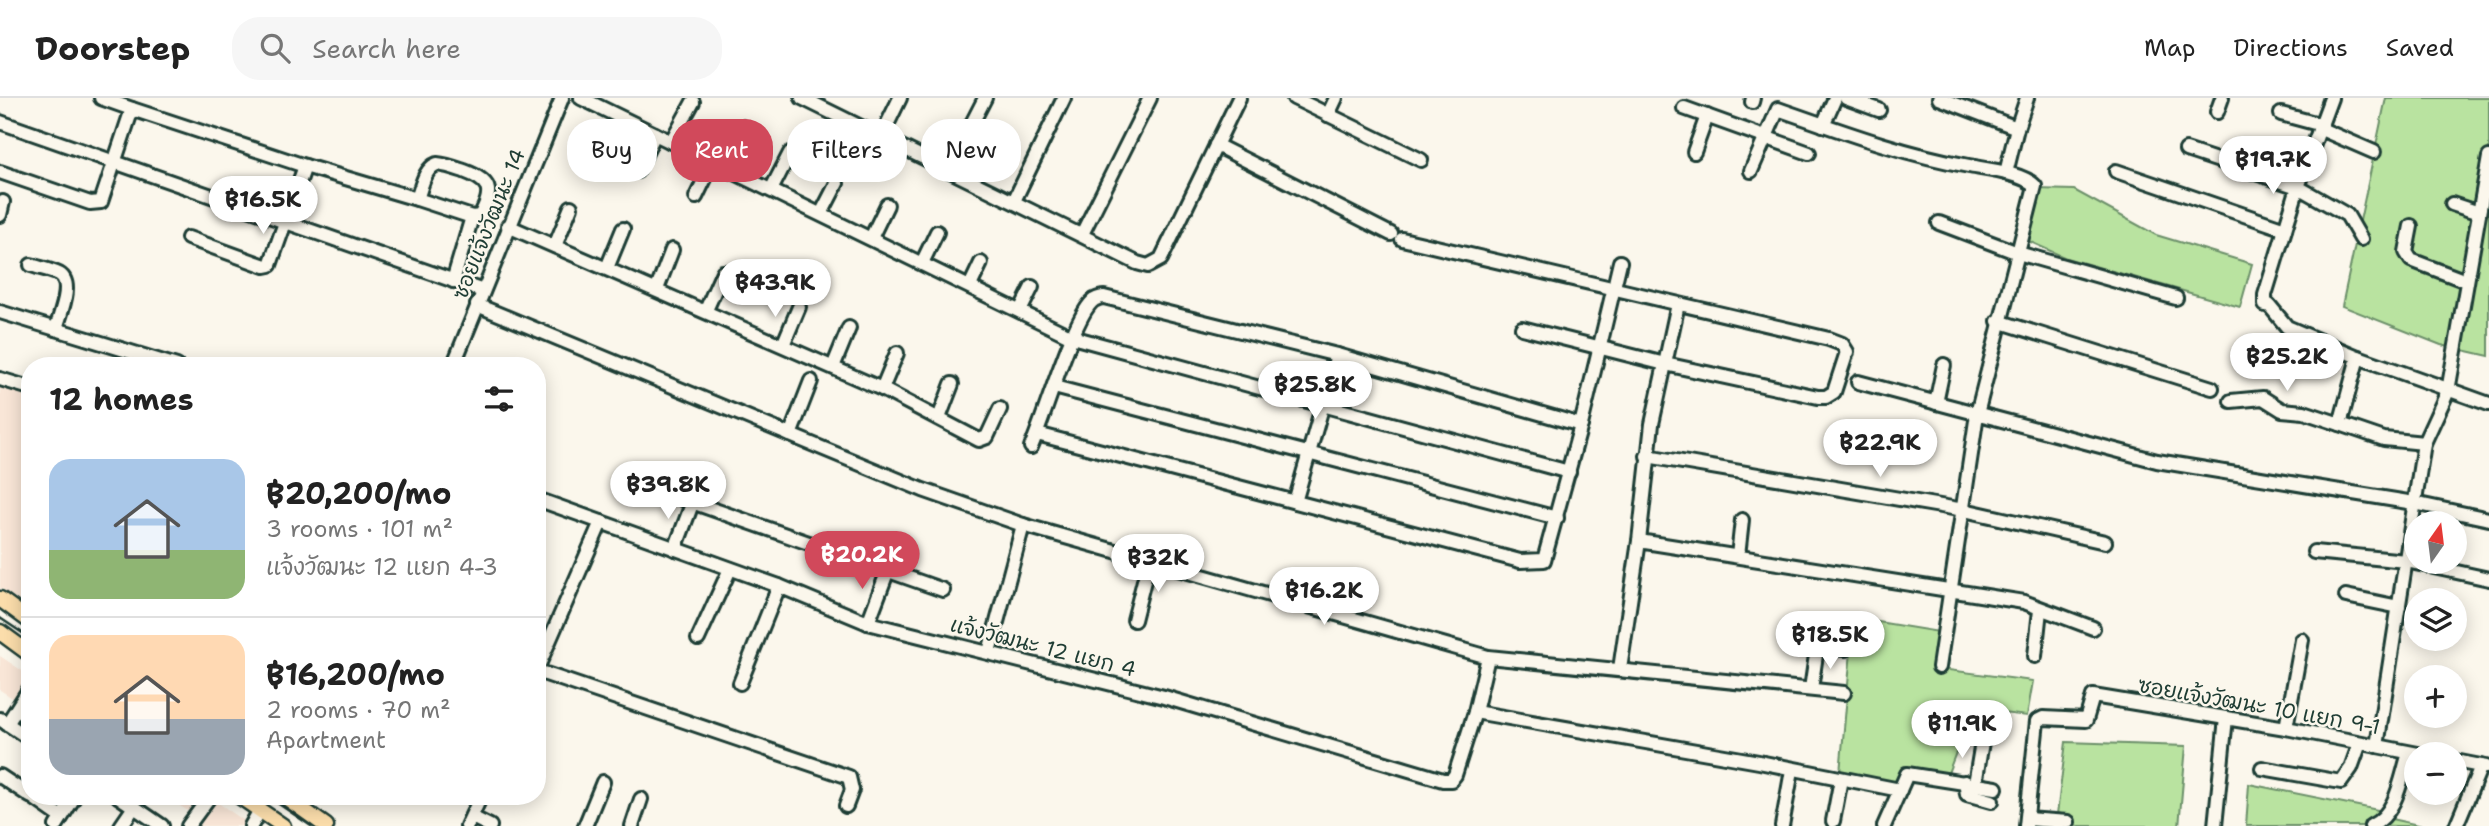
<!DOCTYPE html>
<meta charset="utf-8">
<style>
:root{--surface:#fff;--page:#f6f6f6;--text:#222;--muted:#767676;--line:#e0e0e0;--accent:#d1495b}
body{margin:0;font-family:"Shantell Sans","Playpen Sans Thai",sans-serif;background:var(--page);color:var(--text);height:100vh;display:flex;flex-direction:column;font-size:26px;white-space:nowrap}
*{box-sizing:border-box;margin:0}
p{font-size:23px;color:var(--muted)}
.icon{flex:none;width:38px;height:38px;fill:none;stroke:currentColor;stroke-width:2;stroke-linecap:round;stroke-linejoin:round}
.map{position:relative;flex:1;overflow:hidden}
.drawer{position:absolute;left:21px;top:259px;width:525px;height:448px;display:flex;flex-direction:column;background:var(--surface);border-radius:28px;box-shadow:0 4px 18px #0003}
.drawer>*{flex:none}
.guide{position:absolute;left:567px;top:21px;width:665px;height:63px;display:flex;gap:14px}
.needle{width:46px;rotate:14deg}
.buttons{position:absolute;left:2404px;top:413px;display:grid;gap:14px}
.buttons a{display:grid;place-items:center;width:63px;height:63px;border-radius:50%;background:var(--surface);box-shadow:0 4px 18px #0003;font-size:35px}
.price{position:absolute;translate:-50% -60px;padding:0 16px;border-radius:24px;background:#fff;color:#222;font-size:23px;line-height:46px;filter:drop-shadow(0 2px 4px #0008)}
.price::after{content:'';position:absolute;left:50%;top:42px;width:21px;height:16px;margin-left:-10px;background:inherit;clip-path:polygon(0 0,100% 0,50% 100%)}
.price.selected{background:var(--accent);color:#fff}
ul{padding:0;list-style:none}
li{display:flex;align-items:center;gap:21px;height:175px;padding:0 28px}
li+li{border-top:2px solid var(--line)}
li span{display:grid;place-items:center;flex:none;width:196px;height:140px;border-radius:21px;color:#555}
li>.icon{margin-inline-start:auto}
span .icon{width:84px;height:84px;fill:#fffc;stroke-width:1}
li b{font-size:30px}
h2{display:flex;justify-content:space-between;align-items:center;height:84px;padding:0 28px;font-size:30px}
.pill{padding:0 24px;border-radius:28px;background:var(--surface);box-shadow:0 4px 18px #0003;font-size:24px;line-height:63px}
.pill.selected{background:var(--accent);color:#fff}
header{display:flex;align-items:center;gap:42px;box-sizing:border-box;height:98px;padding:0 35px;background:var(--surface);border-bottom:2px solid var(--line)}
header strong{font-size:33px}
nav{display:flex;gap:38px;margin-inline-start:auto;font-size:24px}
.search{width:490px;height:63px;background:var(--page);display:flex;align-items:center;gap:18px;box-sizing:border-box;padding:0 24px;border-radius:28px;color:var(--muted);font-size:26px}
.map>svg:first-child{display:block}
.built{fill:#f9e6d7}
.green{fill:#b9e3a0;stroke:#6c906a;stroke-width:2}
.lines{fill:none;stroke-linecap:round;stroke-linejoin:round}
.minor-casing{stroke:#1f3d34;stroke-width:18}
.major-casing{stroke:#1f3d34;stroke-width:19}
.minor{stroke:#fbf7ec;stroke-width:12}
.major{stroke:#fbddab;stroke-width:14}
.rail{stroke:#1f3d34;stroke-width:2.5}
.labels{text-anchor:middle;stroke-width:5;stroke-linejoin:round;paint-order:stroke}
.street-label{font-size:21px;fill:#1f3d34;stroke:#fbf7ec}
</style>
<header>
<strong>Doorstep</strong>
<div class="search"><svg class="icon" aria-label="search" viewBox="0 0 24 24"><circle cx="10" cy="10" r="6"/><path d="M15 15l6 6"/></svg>Search here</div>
<nav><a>Map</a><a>Directions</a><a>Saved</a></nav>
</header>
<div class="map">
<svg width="2489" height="728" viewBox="0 0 2489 728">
<rect width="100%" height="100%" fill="#fbf7ec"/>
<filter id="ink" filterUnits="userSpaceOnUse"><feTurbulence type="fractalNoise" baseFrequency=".0143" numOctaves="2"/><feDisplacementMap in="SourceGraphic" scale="14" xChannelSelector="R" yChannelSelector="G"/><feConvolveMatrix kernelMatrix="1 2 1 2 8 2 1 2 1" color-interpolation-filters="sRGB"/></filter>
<g filter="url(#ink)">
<!-- built -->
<g class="built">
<polygon points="0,283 30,291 30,510 0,490"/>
<polygon points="0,558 30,578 30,611 0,592"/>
<polygon points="165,698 208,698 252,728 185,728 191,715"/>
</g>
<!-- green -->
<g class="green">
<polygon points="2386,0 2489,0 2489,258 2441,247 2342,208"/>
<polygon points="2036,91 2074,92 2156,137 2252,166 2240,209 2066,160 2026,142"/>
<polygon points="1854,520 1939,534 1933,570 2033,583 2027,618 2003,615 2001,624 1971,616 1946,680 1906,671 1900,685 1840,675"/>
<polygon points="2066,644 2186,648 2179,728 2028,728 2056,724"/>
<polygon points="2249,686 2383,713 2382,719 2423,728 2246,728"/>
</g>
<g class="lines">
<defs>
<g id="minor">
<polyline points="101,0 132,11"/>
<polyline points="581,0 1072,239 1569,374"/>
<polyline points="802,0 1137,165 1148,168 1161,161 1239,0"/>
<polyline points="1294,0 1421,62"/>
<polyline points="1846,0 1879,12"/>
<polyline points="1939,0 2017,30 2006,75"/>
<polyline points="2331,0 2298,89 2265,197 2265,207 2269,207 2287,229 2358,259 2489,306"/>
<polyline points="1752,4 1753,0"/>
<polyline points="1684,10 1809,55"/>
<polyline points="2217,14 2222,0"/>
<polyline points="2281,16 2322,27"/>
<polyline points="1328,17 1336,0"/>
<polyline points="0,24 483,193"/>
<polyline points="1823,27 1835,0"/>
<polyline points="2017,30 2027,0"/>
<polyline points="2321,31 2374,54"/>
<polyline points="881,39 900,0"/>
<polyline points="671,44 693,4"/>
<polyline points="1216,47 1391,136"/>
<polyline points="2186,52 2298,89 2347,117 2361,141"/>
<polyline points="1694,54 1707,18"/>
<path d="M437,66C447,67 455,70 464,73C491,83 494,92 480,118L472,119L417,101C422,88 424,71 437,66Z"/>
<polyline points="720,68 741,29"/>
<polyline points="948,72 985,0"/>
<polyline points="637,73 655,36"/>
<path d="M1751,73L1778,11C1841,33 1903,56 1969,68C1985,71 2023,75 2035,88L1977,316L1939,569"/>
<polyline points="2116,73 2285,131"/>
<polyline points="0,74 90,105 101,104 132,11 305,68 417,101"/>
<polyline points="771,92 790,55"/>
<polyline points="696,99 713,64"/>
<polyline points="1014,103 1064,0"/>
<polyline points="2452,106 2479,115"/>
<polyline points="821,116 837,85"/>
<polyline points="0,117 3,104"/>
<polyline points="1939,125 2018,155 2176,200"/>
<polyline points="508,128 882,291 979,342 987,339 1000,311"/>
<polyline points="2411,128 2406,154 2411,162 2466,183"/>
<polyline points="1082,136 1150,0"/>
<polyline points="188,140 265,168 270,167 305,68"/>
<polyline points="871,140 887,107"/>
<polyline points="1402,141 1829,241 1842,246 1847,254 1834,294 1826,299 1818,299 1665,266 1522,230"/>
<polyline points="555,148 571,109"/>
<polyline points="922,165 937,134"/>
<path d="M31,167C40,170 51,172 59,176C75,185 59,218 56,231"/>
<polyline points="607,170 623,131"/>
<polyline points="453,183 472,119"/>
<polyline points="970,188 981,165"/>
<polyline points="657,191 672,152"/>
<polyline points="477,207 923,392 1023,427 1488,559 1844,595"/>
<polyline points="706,212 723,174"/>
<polyline points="1020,213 1032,189"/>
<polyline points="0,214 177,268"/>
<polyline points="1998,223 2212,290"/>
<polyline points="783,247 799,209"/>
<polyline points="2358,259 2340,326 2384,341 2424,345"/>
<polyline points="453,268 562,0"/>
<polyline points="833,269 849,230"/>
<polyline points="0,281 30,290"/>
<polyline points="1858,284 2157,363 2414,405 2489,421"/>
<polyline points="1054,289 1557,420"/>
<polyline points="882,291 897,255"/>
<polyline points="2231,303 2263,300 2282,312 2304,314 2340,326"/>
<polyline points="1936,305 1944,267"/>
<polyline points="939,320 952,286"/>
<polyline points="1037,336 1520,463 1544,462 1581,327 1620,164"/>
<polyline points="790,337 811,283"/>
<path d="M1031,349C1044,321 1074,216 1094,202C1096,201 1102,199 1104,199L1337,257L1581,327"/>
<polyline points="1647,358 1964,412 2105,444"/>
<polyline points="629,382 943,492"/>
<polyline points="537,401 779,488 868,525 1164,599 1443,682 1451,682 1455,677 1475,614 1488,559"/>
<polyline points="1295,404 1337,257"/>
<polyline points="1639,443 2024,504 2093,530"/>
<polyline points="675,451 692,406"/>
<polyline points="2314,454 2406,463 2489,481"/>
<polyline points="1738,458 1742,422"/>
<polyline points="2346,498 2399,509"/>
<polyline points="1134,522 1149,463"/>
<polyline points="868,525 888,472"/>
<polyline points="698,541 730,471"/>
<polyline points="989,554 1023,427"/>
<polyline points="2035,558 2040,512"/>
<polyline points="537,571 601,424"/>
<polyline points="1620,571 1639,443 1652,326 1678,206"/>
<polyline points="537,573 849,679 852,692 846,708"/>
<polyline points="740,585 779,488"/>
<polyline points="1811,591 1817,550 1822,548 1845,551"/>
<polyline points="1475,614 1759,664 1900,692"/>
<polyline points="0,621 30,641"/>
<polyline points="7,626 30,590"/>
<polyline points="2286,630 2302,542"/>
<polyline points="2377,648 2424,345 2448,293 2489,59"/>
<polyline points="2455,663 2486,669"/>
<polyline points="2262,670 2341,684 2351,670 2360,645"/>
<polyline points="0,678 30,698"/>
<polyline points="1965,684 1967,696 1992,703"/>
<polyline points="1975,686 1982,644"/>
<polyline points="31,698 61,719"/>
<polyline points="118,698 162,728"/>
<polyline points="472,719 490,728"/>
<polyline points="2027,721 2068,724"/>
<polyline points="1833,723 1841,681"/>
<polyline points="56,728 75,698"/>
<polyline points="121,728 134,709"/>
<polyline points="188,728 210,698"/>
<polyline points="251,728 260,712"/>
<polyline points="467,728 481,698"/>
<polyline points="585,728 603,684"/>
<polyline points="632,728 641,701"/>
<polyline points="1782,728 1792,672"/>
<polyline points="1884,728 1907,676 1996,690"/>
<polyline points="2026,728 2037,623 2043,620 2086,622 2093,598 2286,630 2418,656"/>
<polyline points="2215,728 2226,620"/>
<path d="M2371,728C2397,716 2401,680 2409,655"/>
<polyline points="2456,728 2481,668"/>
</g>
<g id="major">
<polyline points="0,501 30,523"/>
<polyline points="0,534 30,556"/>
<polyline points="239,698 283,728"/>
<polyline points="284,698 326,728"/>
</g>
</defs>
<!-- minor casing -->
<use href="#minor" class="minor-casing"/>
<!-- major casing -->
<use href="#major" class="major-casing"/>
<!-- minor -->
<use href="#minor" class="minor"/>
<!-- major -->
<use href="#major" class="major"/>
<!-- rail -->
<g class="rail">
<polyline points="0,520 30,540"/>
<polyline points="267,698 311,728"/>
</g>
</g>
</g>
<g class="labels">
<!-- street labels -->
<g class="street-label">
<text transform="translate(489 126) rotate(-68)" y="7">ซอยแจ้งวัฒนะ 14</text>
<text transform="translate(1043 549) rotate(14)" y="7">แจ้งวัฒนะ 12 แยก 4</text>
<text transform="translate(2259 608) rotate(10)" y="7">ซอยแจ้งวัฒนะ 10 แยก 9-1</text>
</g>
</g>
</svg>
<div class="buttons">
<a><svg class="needle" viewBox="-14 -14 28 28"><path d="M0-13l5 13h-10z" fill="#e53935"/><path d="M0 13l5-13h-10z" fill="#767676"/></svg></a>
<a><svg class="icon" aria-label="layers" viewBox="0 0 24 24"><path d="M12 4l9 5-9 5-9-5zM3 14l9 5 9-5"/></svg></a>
<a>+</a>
<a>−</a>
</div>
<b class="price" style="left:2273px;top:98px">฿19.7K</b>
<b class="price" style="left:263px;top:138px">฿16.5K</b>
<b class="price" style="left:775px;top:221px">฿43.9K</b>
<b class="price" style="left:2287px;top:295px">฿25.2K</b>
<b class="price" style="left:1315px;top:323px">฿25.8K</b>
<b class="price" style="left:1880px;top:381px">฿22.9K</b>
<b class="price" style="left:668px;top:423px">฿39.8K</b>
<b class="price selected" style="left:862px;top:493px">฿20.2K</b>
<b class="price" style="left:1158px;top:496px">฿32K</b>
<b class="price" style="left:1324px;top:529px">฿16.2K</b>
<b class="price" style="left:1830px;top:573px">฿18.5K</b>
<b class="price" style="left:1962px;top:662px">฿11.9K</b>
<div class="guide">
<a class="pill">Buy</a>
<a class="pill selected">Rent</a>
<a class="pill">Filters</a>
<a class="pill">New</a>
</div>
<section class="drawer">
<h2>12 homes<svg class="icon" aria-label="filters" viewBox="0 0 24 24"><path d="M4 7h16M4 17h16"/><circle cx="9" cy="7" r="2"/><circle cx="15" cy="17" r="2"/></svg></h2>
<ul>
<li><span style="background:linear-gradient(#a9c7e8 65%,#8fb573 0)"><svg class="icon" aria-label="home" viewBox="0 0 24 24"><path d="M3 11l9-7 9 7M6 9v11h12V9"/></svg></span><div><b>฿20,200/mo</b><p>3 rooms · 101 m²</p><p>แจ้งวัฒนะ 12 แยก 4-3</p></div></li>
<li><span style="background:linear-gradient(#ffd9b3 60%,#9aa5b1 0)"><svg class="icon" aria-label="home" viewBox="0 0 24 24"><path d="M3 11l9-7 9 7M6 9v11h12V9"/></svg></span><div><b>฿16,200/mo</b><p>2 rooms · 70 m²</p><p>Apartment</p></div></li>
</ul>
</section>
</div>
